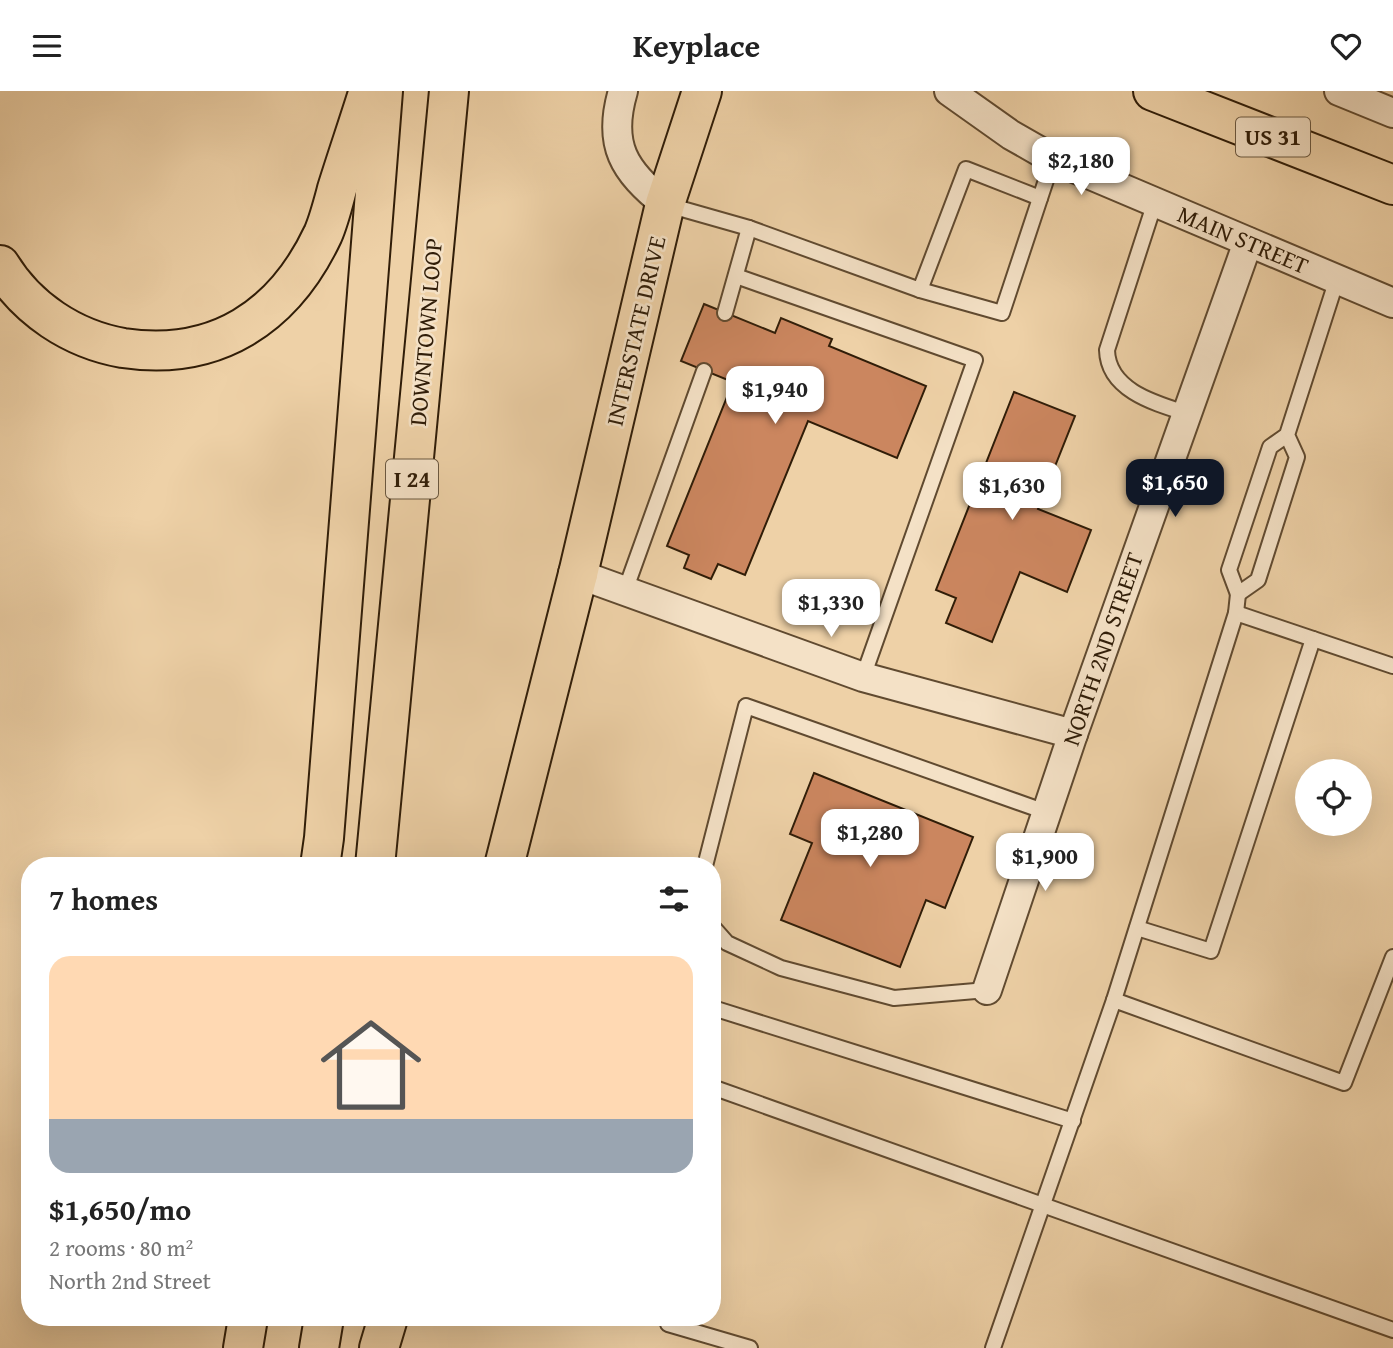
<!DOCTYPE html>
<meta charset="utf-8">
<style>
:root{--surface:#fff;--page:#f6f6f6;--text:#222;--muted:#767676;--line:#e0e0e0;--accent:#111827}
body{margin:0;font-family:"Gentium Book Plus",serif;background:var(--page);color:var(--text);height:100vh;display:flex;flex-direction:column;font-size:26px;white-space:nowrap}
*{box-sizing:border-box;margin:0}
p{font-size:23px;color:var(--muted)}
.icon{flex:none;width:38px;height:38px;fill:none;stroke:currentColor;stroke-width:2;stroke-linecap:round;stroke-linejoin:round}
.map{position:relative;flex:1;overflow:hidden}
.panel{position:absolute;left:21px;top:766px;width:700px;height:469px;display:flex;flex-direction:column;background:var(--surface);border-radius:28px;box-shadow:0 7px 28px #0002}
.panel>*{flex:none}
.tools{position:absolute;left:1295px;top:668px;display:grid;gap:14px}
.tools a{display:grid;place-items:center;width:77px;height:77px;border-radius:50%;background:var(--surface);box-shadow:0 7px 28px #0002;font-size:35px}
.price{position:absolute;translate:-50% -60px;padding:0 16px;border-radius:14px;background:#fff;color:#222;font-size:23px;line-height:46px;filter:drop-shadow(0 2px 4px #0008)}
.price::after{content:'';position:absolute;left:50%;top:42px;width:21px;height:16px;margin-left:-10px;background:inherit;clip-path:polygon(0 0,100% 0,50% 100%)}
.price.active{background:var(--accent);color:#fff}
ul{padding:0;list-style:none}
li{display:grid;align-content:center;gap:14px;height:371px;padding:0 28px}
li+li{border-top:2px solid var(--line)}
li span{display:grid;place-items:center;height:217px;border-radius:21px;color:#555}
li>.icon{margin-inline-start:auto}
span .icon{width:126px;height:126px;fill:#fffc;stroke-width:1}
li b{font-size:30px}
h2{display:flex;justify-content:space-between;align-items:center;height:84px;padding:0 28px;font-size:30px}
header{display:flex;justify-content:space-between;align-items:center;height:91px;padding:0 28px;background:var(--surface);font-size:32px;font-weight:600}
.map>svg:first-child{display:block}
.building{fill:#cb865f;stroke:#301d08;stroke-width:2}
.lines{fill:none;stroke-linecap:round;stroke-linejoin:round}
.service-casing{stroke:#604a30;stroke-width:18}
.minor-casing{stroke:#604a30;stroke-width:32}
.primary-casing{stroke:#301d08;stroke-width:42}
.motorway-casing{stroke:#301d08;stroke-width:42}
.service{stroke:#f4e1c6;stroke-width:14}
.minor{stroke:#f4e1c6;stroke-width:28}
.primary{stroke:#eed1a7;stroke-width:38}
.motorway{stroke:#eed1a7;stroke-width:38}
.labels{text-anchor:middle;stroke-width:5;stroke-linejoin:round;paint-order:stroke}
.shield{fill:#f4e1c6;stroke:#6b5841;stroke-width:2}
.shield-label{font-size:23px;font-weight:bold;fill:#301d08}
.street-label{font-size:24px;fill:#301d08;stroke:#f4e1c6}
</style>
<header><svg class="icon" aria-label="menu" viewBox="0 0 24 24"><path d="M4 6h16M4 12h16M4 18h16"/></svg>Keyplace<svg class="icon" aria-label="heart" viewBox="0 0 24 24"><path d="M12 20l-8-8c-3-5 5-10 8-4 3-6 11-1 8 4z"/></svg></header>
<div class="map">
<svg width="1393" height="1257" viewBox="0 0 1393 1257">
<rect width="100%" height="100%" fill="#eed1a7"/>
<filter id="stains"><feTurbulence type="fractalNoise" baseFrequency=".00286" numOctaves="4"/><feColorMatrix values="0 0 0 0 .2 0 0 0 0 .09 0 0 0 0 .02 0 0 0 .5 -.17"/></filter>
<radialGradient id="worn" r=".72"><stop offset=".6" stop-color="#630" stop-opacity="0"/><stop offset="1" stop-color="#630" stop-opacity=".3"/></radialGradient>
<!-- building -->
<g class="building">
<polygon points="704,213 775,242 781,227 832,248 829,255 926,295 897,367 808,330 745,484 718,473 711,488 684,477 689,464 667,455 733,291 681,270"/>
<polygon points="1014,301 1075,325 1038,418 1091,439 1067,501 1020,481 992,551 946,532 956,507 936,499"/>
<polygon points="814,682 973,746 945,817 926,809 900,876 781,829 812,752 790,743"/>
</g>
<g class="lines">
<defs>
<g id="service">
<path d="M1155,111L1107,259C1108,299 1154,312 1186,322"/>
<polyline points="668,114 749,137 920,199 966,78 1040,107"/>
<polyline points="736,185 975,269 863,586"/>
<polyline points="920,199 1002,222 1053,68"/>
<polyline points="725,222 749,137"/>
<polyline points="1287,344 1297,366 1258,489 1238,503 1229,479 1270,356 1287,344 1337,188"/>
<polyline points="625,500 704,280"/>
<polyline points="1236,522 1393,575"/>
<polyline points="705,775 746,615 1046,721"/>
<polyline points="712,835 727,852 781,877 894,907 987,899"/>
<polyline points="1137,837 1211,860 1313,548"/>
<polyline points="1114,909 1236,522 1238,503"/>
<polyline points="712,925 713,917 1073,1030"/>
<polyline points="712,996 1393,1239"/>
<polyline points="669,1227 668,1233 750,1257"/>
<polyline points="993,1257 1114,909 1344,992 1393,866"/>
</g>
<g id="minor">
<path d="M623,0C607,54 624,80 665,113"/>
<polyline points="949,0 1011,44 1053,68 1393,212"/>
<polyline points="1339,0 1393,22"/>
<polyline points="578,483 863,586 1073,643"/>
<polyline points="987,899 1073,643 1248,151"/>
</g>
<g id="primary">
<polyline points="1153,0 1393,94"/>
<polyline points="578,483 665,113 702,0"/>
</g>
<g id="motorway">
<path d="M0,174C27,218 72,248 123,257C216,271 284,226 323,143C329,129 333,113 337,98C347,66 358,34 368,2"/>
<polyline points="320,775 324,747 383,0"/>
<polyline points="375,775 449,0"/>
<polyline points="504,775 578,483"/>
<polyline points="243,1257 248,1227"/>
<polyline points="319,1257 324,1227"/>
<polyline points="379,1257 388,1227"/>
</g>
</defs>
<!-- service casing -->
<use href="#service" class="service-casing"/>
<!-- minor casing -->
<use href="#minor" class="minor-casing"/>
<!-- primary casing -->
<use href="#primary" class="primary-casing"/>
<!-- motorway casing -->
<use href="#motorway" class="motorway-casing"/>
<!-- service -->
<use href="#service" class="service"/>
<!-- minor -->
<use href="#minor" class="minor"/>
<!-- primary -->
<use href="#primary" class="primary"/>
<!-- motorway -->
<use href="#motorway" class="motorway"/>
</g>
<g class="labels">
<!-- shield labels -->
<g class="shield">
<rect x="1236" y="26.5" width="74" height="39" rx="5"/>
<rect x="386" y="368.5" width="52" height="39" rx="5"/>
</g>
<g class="shield-label">
<text x="1273" y="54">US 31</text>
<text x="412" y="396">I 24</text>
</g>
<!-- street labels -->
<g class="street-label">
<text transform="translate(1243 149) rotate(23)" y="8">MAIN STREET</text>
<text transform="translate(636 240) rotate(-77)" y="8">INTERSTATE DRIVE</text>
<text transform="translate(426 241) rotate(-85)" y="8">DOWNTOWN LOOP</text>
<text transform="translate(1103 558) rotate(-71)" y="8">NORTH 2ND STREET</text>
</g>
</g>
<rect width="100%" height="100%" filter="url(#stains)"/>
<rect width="100%" height="100%" fill="url(#worn)"/>
</svg>
<div class="tools">
<a><svg class="icon" aria-label="locate" viewBox="0 0 24 24"><circle cx="12" cy="12" r="6"/><path d="M12 2v4M12 18v4M2 12h4M18 12h4"/></svg></a>
</div>
<b class="price" style="left:1081px;top:106px">$2,180</b>
<b class="price" style="left:775px;top:335px">$1,940</b>
<b class="price active" style="left:1175px;top:428px">$1,650</b>
<b class="price" style="left:1012px;top:431px">$1,630</b>
<b class="price" style="left:831px;top:548px">$1,330</b>
<b class="price" style="left:870px;top:778px">$1,280</b>
<b class="price" style="left:1045px;top:802px">$1,900</b>
<section class="panel">
<h2>7 homes<svg class="icon" aria-label="filters" viewBox="0 0 24 24"><path d="M4 7h16M4 17h16"/><circle cx="9" cy="7" r="2"/><circle cx="15" cy="17" r="2"/></svg></h2>
<ul>
<li><span style="background:linear-gradient(#ffd9b3 75%,#9aa5b1 0)"><svg class="icon" aria-label="home" viewBox="0 0 24 24"><path d="M3 11l9-7 9 7M6 9v11h12V9"/></svg></span><div><b>$1,650/mo</b><p>2 rooms · 80 m²</p><p>North 2nd Street</p></div></li>
</ul>
</section>
</div>
